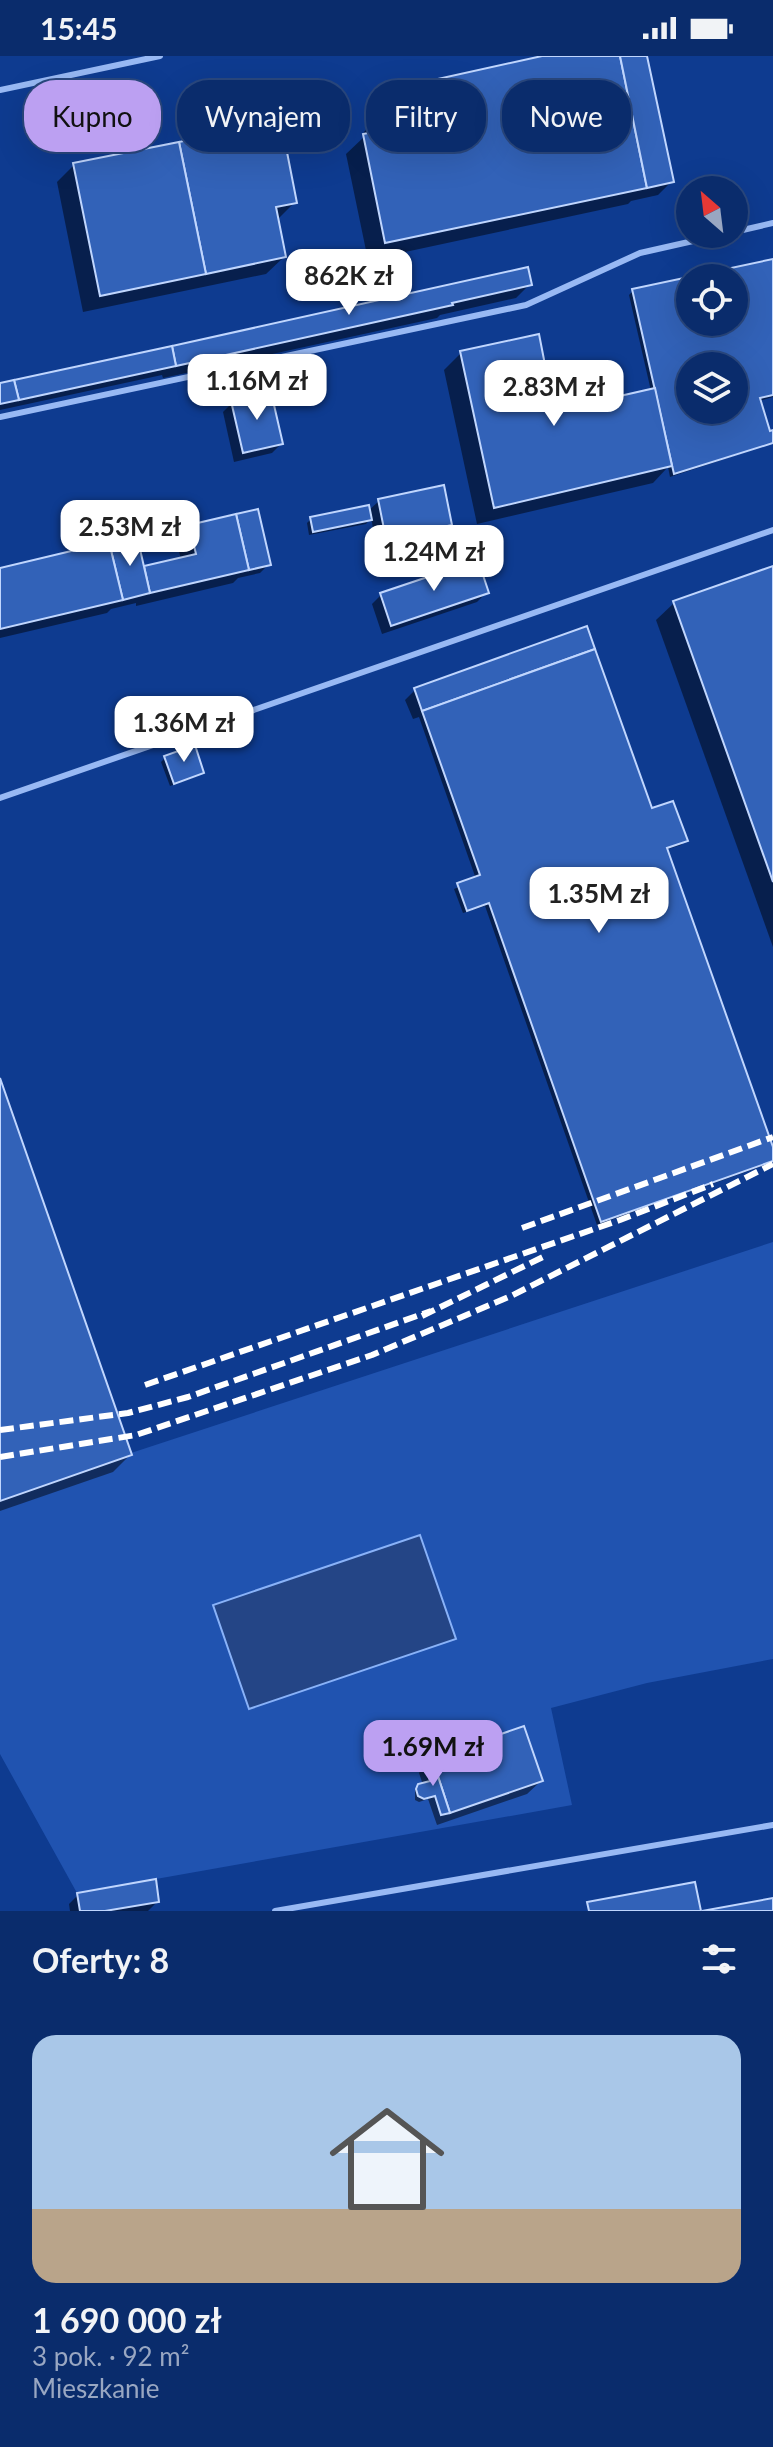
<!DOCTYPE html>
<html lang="pl">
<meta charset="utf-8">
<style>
:root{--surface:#0a2c6c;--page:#183874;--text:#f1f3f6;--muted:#99a7c2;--line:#2a487f;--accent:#bca0f2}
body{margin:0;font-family:Lato,sans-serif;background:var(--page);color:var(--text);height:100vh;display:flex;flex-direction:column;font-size:30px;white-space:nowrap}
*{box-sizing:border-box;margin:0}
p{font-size:26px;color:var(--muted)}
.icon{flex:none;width:44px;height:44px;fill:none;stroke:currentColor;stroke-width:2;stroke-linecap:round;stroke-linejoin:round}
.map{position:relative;height:1855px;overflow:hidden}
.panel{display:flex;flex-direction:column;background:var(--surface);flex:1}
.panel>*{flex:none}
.hud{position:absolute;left:24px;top:24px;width:726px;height:72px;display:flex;gap:16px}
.needle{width:52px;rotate:332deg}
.tools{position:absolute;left:676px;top:120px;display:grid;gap:16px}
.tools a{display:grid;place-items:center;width:72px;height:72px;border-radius:50%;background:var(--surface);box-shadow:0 8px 32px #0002,0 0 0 2px var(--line);font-size:40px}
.price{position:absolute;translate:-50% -68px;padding:0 18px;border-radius:16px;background:#fff;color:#222;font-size:26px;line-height:52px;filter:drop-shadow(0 2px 4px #0008)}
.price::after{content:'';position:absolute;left:50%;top:48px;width:24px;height:18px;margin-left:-12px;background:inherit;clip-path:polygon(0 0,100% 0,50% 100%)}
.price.current{background:var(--accent);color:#111}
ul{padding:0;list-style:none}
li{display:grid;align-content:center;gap:16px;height:424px;padding:0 32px}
li span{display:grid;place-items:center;height:248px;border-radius:24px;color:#555}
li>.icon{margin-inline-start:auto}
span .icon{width:144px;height:144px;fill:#fffc;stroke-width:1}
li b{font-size:34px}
h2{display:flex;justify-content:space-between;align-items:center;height:96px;padding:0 32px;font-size:34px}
.pill{padding:0 28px;border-radius:32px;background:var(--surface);box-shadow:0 8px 32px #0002,0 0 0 2px var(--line);font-size:28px;line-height:72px}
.pill.current{background:var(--accent);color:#111}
.status{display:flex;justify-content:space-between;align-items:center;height:56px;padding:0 40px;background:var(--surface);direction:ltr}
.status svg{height:22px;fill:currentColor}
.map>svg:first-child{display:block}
.green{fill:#2053b0}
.water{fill:#244586;stroke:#89b2f8;stroke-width:2}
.shadow{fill:#0007;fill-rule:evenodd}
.building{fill:#3262b8;stroke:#c0d6fe;stroke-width:2;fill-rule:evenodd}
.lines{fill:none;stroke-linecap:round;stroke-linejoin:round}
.lane{stroke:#98b9f4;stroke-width:6}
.rail{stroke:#fff;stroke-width:6;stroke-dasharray:14 6;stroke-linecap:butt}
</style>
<div class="status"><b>15:45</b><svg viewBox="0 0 49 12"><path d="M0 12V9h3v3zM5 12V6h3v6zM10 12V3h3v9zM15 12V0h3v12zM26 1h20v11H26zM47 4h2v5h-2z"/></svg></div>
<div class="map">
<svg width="773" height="1855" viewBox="0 0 773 1855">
<rect width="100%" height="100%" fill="#0e3b90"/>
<!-- green -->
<polygon class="green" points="773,1186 773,1603 647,1627 551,1652 572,1749 77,1837 0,1698 0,1440"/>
<!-- water -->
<polygon class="water" points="420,1479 456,1583 249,1653 213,1549"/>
<!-- shadow -->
<g class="shadow">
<polygon points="553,0 645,0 672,125 658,139 631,145 628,148 368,204 346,98 365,80 364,76 370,69 407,32"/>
<polygon points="275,95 295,146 276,165 284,201 266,218 83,256 57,126 74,109"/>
<path d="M773,205V341L759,345L768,377L773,376V387L670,421L668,411L653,427L477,468L444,314L461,297L553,357L651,335L629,239L633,235L690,223V266H734V222H694ZM690,310H734V354H690Z"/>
<polygon points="530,228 516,242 440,259 437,262 163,322 162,319 0,354 0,328"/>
<polygon points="232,347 281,388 272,397 234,406 223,356"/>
<polygon points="379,445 450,468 441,477 377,491 371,462 366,468 309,479 307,467 311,463 368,455"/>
<polygon points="190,471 269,508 260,517 238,522 233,527 136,550 136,547 111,553 107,557 0,582 0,514 142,514 181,503 176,485"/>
<polygon points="773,512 773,891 656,564 674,547"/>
<polygon points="487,536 477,546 382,578 372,548 381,539"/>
<polygon points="586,573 651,754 685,785 681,789 665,794 773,1097 771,1107 597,1169 485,850 463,857 454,833 476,823 419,661 413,663 405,644 415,634"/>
<polygon points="165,702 202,716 198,720 170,730 161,706"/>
<polygon points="0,1028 130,1399 113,1416 0,1455"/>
<polygon points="425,1706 541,1725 527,1738 437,1769 428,1743 419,1746 415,1744 415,1734 423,1729 419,1717"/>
<polygon points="78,1839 157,1846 148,1855 70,1855 69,1848"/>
</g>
<!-- building -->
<g class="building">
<polygon points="542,0 620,0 647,132 385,187 363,78 384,74 381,56 387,49 409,45 406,30"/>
<polygon points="620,0 647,0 674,126 647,132"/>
<polygon points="271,67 276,93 286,91 297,147 276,151 286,201 206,218 179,86"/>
<polygon points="179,86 206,218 100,240 73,107"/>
<path d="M773,203V339L760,342L770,375L773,374V387L674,418L632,233ZM690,222H734V266H690ZM690,310H734V354H690Z"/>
<polygon points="528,211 532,229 452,247 453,249 176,310 172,290"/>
<polygon points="539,278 554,355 655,332 672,410 494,452 460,295"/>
<polygon points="172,290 176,310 19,344 14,324"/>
<polygon points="14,324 19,344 0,348 0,327"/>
<polygon points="271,336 283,388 243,397 231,345"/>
<polygon points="444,429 452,469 386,483 378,443"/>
<polygon points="369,449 372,464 313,476 310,461"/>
<polygon points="258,453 271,509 249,514 236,458"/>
<polygon points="236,458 249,514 150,537 144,510 196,498 189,469"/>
<polygon points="137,480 150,537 123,544 109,486"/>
<polygon points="109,486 123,544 0,573 0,512"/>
<polygon points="478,504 489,537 391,570 380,537"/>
<polygon points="773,510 773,826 673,545"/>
<polygon points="587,570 595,593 422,655 414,632"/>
<polygon points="595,593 652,752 673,745 688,785 667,792 773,1091 773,1105 601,1166 489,847 467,855 457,827 480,819 422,655"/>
<polygon points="195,689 204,717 174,728 164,700"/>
<polygon points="0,1022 132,1399 0,1445"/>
<polygon points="524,1670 543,1725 450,1757 432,1702"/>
<polygon points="432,1702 450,1757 441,1759 435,1740 424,1743 418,1740 416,1733 418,1728 430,1725 424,1705"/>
<polygon points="156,1823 159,1846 105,1855 80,1855 77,1837"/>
<polygon points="695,1826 701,1855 589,1855 587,1846"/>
<polygon points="773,1842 773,1855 702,1855"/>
</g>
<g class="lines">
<!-- lane -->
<g class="lane">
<polyline points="0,34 160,0"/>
<polyline points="734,176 773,167"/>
<polyline points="0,361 526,249 640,197 724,178"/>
<polyline points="0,742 773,474"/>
<polyline points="275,1855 773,1769"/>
</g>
<!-- rail -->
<g class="rail">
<polyline points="522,1172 773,1081"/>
<polyline points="422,1260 545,1200"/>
<polyline points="145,1329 620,1164 713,1128"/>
<polyline points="0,1374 128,1357 188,1341 431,1255"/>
<polyline points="0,1401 136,1379 372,1299 511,1240 773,1108"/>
</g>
</g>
</svg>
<div class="tools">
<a><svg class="needle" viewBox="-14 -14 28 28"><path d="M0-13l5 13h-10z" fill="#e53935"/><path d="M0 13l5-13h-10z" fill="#99a7c2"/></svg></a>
<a><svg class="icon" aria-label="locate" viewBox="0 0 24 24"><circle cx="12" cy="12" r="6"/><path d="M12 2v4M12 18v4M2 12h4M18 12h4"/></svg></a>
<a><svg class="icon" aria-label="layers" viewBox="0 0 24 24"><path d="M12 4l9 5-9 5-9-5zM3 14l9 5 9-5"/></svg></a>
</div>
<b class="price" style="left:349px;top:261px">862K zł</b>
<b class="price" style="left:257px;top:366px">1.16M zł</b>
<b class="price" style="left:554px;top:372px">2.83M zł</b>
<b class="price" style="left:130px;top:512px">2.53M zł</b>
<b class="price" style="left:434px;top:537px">1.24M zł</b>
<b class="price" style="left:184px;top:708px">1.36M zł</b>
<b class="price" style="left:599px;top:879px">1.35M zł</b>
<b class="price current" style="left:433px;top:1732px">1.69M zł</b>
<div class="hud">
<a class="pill current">Kupno</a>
<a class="pill">Wynajem</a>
<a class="pill">Filtry</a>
<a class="pill">Nowe</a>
</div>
</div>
<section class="panel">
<h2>Oferty: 8<svg class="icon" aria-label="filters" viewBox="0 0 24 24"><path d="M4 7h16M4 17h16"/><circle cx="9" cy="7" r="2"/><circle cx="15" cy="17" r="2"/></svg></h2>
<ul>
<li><span style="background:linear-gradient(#a9c7e8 70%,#b9a48a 0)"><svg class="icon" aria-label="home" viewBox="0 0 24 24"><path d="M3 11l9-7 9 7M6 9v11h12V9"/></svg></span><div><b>1 690 000 zł</b><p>3 pok. · 92 m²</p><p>Mieszkanie</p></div></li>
</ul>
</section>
